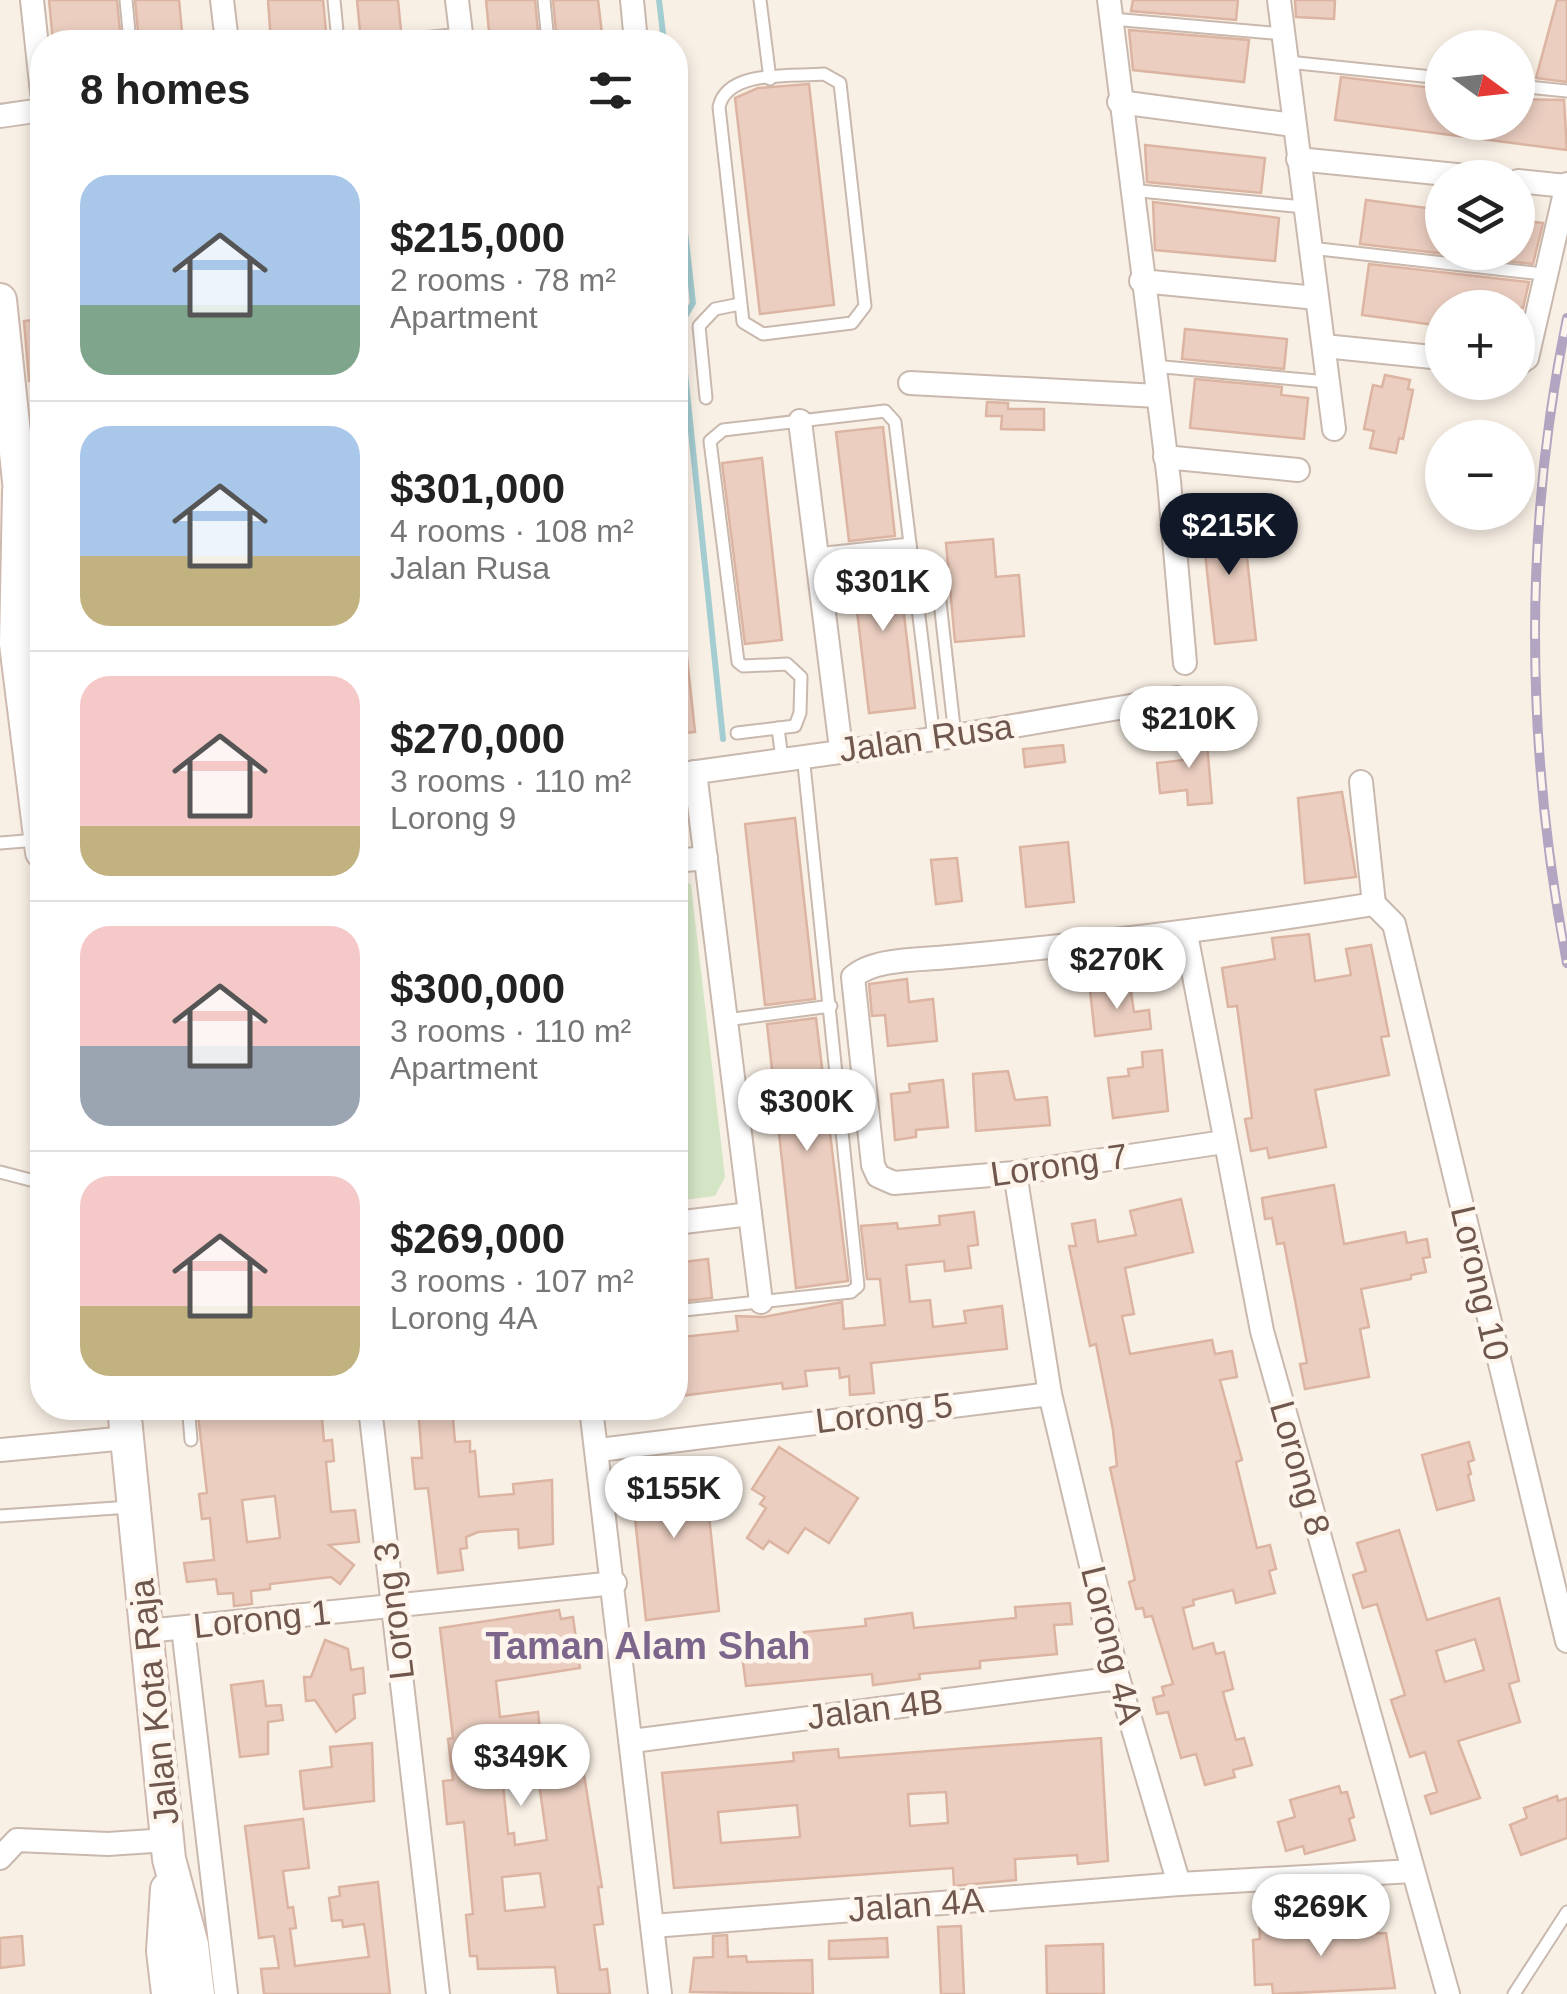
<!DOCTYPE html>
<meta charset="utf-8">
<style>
:root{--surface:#fff;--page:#f6f6f6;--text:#222;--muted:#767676;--line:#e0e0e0;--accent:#111827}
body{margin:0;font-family:Arial,sans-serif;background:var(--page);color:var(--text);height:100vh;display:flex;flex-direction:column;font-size:38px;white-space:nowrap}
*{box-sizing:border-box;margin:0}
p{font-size:32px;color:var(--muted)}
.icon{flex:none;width:55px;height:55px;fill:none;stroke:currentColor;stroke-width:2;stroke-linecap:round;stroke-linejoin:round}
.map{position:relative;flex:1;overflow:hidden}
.details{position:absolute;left:30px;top:30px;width:658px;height:1390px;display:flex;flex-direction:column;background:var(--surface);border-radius:40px;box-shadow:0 5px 15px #0003}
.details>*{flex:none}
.needle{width:65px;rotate:105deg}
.fabs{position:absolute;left:1425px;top:30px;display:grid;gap:20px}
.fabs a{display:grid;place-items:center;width:110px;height:110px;border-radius:50%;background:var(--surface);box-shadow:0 5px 15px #0003;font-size:50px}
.price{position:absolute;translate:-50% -85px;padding:0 22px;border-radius:35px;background:#fff;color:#222;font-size:32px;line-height:65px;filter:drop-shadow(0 2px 5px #0008)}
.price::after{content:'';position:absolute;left:50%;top:60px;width:30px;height:22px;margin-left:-15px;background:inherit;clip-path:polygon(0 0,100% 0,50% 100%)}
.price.selected{background:var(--accent);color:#fff}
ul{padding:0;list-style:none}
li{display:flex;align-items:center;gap:30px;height:250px;padding:0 50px}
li+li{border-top:2px solid var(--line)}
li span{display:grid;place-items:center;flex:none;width:280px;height:200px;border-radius:30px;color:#555}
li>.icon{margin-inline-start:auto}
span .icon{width:120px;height:120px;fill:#fffc;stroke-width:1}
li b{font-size:42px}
h2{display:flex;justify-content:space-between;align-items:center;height:120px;padding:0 50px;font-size:42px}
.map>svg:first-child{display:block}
.green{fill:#d4e5c5}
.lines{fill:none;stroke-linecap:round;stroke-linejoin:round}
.stream{stroke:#a4cdd1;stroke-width:6}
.building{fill:#ebcec0;stroke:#dcb4a2;stroke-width:2.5;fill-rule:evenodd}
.service-casing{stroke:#c9b8ad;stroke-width:15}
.minor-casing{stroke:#c9b8ad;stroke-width:26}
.secondary-casing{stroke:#ceb9ae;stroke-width:36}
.service{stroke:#fff;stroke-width:11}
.minor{stroke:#fff;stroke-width:22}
.secondary{stroke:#fff;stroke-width:32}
.rail-casing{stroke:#b2a5c1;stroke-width:10}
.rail{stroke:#fdf4eb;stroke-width:6;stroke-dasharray:19;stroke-linecap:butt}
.labels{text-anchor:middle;stroke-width:9;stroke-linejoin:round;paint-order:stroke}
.street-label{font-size:35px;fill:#6f574d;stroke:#fdf4eb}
.neighbourhood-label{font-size:38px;font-weight:bold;fill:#7c668c;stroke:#fdf4eb}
</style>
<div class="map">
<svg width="1567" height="1994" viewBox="0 0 1567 1994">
<rect width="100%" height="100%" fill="#f9f0e5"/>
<!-- green -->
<polygon class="green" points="675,874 691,885 725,1177 715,1196 675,1201"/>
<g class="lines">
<!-- stream -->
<g class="stream">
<polyline points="659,0 664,42"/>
<polyline points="675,143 693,303 680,325 723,739"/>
</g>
</g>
<!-- building -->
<g class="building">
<polygon points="49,0 117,0 121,42 53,42"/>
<polygon points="135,0 179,0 183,42 139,42"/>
<polygon points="268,0 323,0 327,42 271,42"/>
<polygon points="357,0 398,0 401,31 361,42"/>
<polygon points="486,0 535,0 539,42 490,42"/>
<polygon points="553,0 598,0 603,42 557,42"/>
<polygon points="1133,0 1238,0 1236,20 1131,11"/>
<polygon points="1295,0 1335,0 1334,19 1296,17"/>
<polygon points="1557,0 1567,0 1567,82 1536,78"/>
<polygon points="1129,30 1249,40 1244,82 1133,70"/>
<polygon points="1341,77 1442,89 1442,122 1518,122 1518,99 1564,100 1567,150 1335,120"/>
<polygon points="809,84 834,305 760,314 735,98 758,88"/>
<polygon points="1145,145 1265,158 1261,193 1147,182"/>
<polygon points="1366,200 1442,210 1442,252 1518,252 1518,220 1543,223 1533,264 1360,244"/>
<polygon points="1153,202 1279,218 1275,261 1155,250"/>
<polygon points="1369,264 1529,282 1523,308 1442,308 1442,326 1362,315"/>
<polygon points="42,319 42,380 29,381 24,321"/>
<polygon points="1185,329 1287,339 1284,369 1182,359"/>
<polygon points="1385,375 1410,380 1408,389 1413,390 1403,439 1399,438 1396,453 1370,448 1374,431 1364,429 1373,385 1382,387"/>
<polygon points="1195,379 1282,387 1281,395 1308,398 1304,439 1190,428"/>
<polygon points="987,402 1008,403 1008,409 1044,409 1044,430 1001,429 1002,416 986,416"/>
<polygon points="883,427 895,536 849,541 836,432"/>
<polygon points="762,458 782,640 745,644 722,463"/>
<polygon points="1242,512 1256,640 1215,644 1201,517"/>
<polygon points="993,539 996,577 1019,575 1024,636 955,642 946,543"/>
<polygon points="897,555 915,708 869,713 851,560"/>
<polygon points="675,648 686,648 695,732 675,734"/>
<polygon points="1206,731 1212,803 1188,805 1187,790 1160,793 1157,763 1184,760 1182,733"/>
<polygon points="1063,745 1065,762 1025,767 1023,749"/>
<polygon points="1342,792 1356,877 1305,883 1298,798"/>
<polygon points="795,818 815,999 765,1005 745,824"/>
<polygon points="1068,842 1074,902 1026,907 1020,847"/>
<polygon points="957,858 962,901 936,904 931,860"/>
<polygon points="1309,934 1315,981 1351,975 1346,949 1371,945 1389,1036 1381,1037 1389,1075 1315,1090 1326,1147 1269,1158 1267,1148 1251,1151 1245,1119 1252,1118 1237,1006 1228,1007 1222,968 1275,959 1272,938"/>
<polygon points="907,979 909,1002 933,999 937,1041 888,1046 885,1015 872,1016 869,984"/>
<polygon points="1130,985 1134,1012 1149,1010 1151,1029 1095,1036 1090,990"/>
<polygon points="816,1018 848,1281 796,1288 767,1024"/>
<polygon points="1162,1050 1168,1111 1113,1118 1108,1078 1129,1076 1128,1069 1143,1067 1142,1052"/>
<polygon points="1008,1071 1015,1100 1047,1097 1050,1125 976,1131 973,1074"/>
<polygon points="943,1080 948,1127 916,1130 916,1137 895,1140 891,1094 910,1092 909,1084"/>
<polygon points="1334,1185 1344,1244 1405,1232 1407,1243 1427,1239 1430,1257 1423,1258 1426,1272 1411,1275 1411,1279 1361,1289 1369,1327 1360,1329 1369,1377 1305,1389 1300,1364 1307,1363 1284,1243 1277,1244 1272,1218 1265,1219 1262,1198"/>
<polygon points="1181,1199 1193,1252 1125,1268 1134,1314 1122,1316 1130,1354 1212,1340 1215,1354 1232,1351 1237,1377 1220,1380 1242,1460 1236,1462 1257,1548 1270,1545 1276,1569 1269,1571 1275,1593 1236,1603 1233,1590 1193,1600 1194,1605 1183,1608 1193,1649 1213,1643 1216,1654 1224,1652 1233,1689 1223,1692 1236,1740 1244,1738 1252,1765 1233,1770 1235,1777 1205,1785 1196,1754 1181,1758 1168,1712 1157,1714 1153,1698 1164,1695 1162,1687 1173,1684 1152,1616 1145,1617 1143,1608 1136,1609 1129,1582 1135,1580 1110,1468 1117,1466 1113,1430 1096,1344 1090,1346 1069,1246 1076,1246 1072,1224 1095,1220 1098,1242 1136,1235 1130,1211"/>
<polygon points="974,1212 978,1245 968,1246 971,1268 945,1271 944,1261 906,1265 910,1302 930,1300 933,1327 966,1323 964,1311 1002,1306 1007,1349 871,1363 874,1393 850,1395 849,1376 840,1378 839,1368 805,1371 807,1386 783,1389 782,1383 680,1396 676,1350 683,1350 681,1337 738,1331 736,1316 764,1317 842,1302 844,1329 885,1325 880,1279 867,1279 861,1226 897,1223 898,1229 940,1225 939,1216"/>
<polygon points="708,1259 712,1298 675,1302 675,1263"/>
<path d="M193,1408H321L324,1441L332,1440L334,1461L326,1462L331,1512L355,1510L359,1542L329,1545L354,1565L340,1584L331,1577L270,1584V1589L251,1591L252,1604L234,1606L233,1593L218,1594L216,1579L187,1582L184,1563L214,1560L210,1518L202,1519L199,1494L207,1493L198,1415ZM275,1496L280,1538L247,1542L242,1500Z"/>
<polygon points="418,1408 452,1408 455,1442 470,1441 470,1452 475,1451 479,1497 514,1494 513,1484 552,1480 553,1544 519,1548 518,1529 478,1532 466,1537 467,1548 460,1549 463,1570 438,1573 428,1488 415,1489 412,1458 422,1458"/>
<polygon points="1469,1442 1474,1460 1468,1462 1471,1474 1468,1475 1474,1500 1437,1510 1422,1455"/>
<polygon points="779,1447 858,1498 829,1543 805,1528 788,1553 769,1541 763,1549 747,1538 766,1508 760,1504 765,1497 752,1489"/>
<polygon points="663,1459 665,1473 704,1468 719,1611 646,1620 629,1463"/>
<path d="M1399,1530L1427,1620L1499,1598L1519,1681L1509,1684L1520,1722L1458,1741L1480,1798L1431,1814L1425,1796L1437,1792L1425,1752L1410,1757L1391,1700L1405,1695L1377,1604L1363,1608L1353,1575L1366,1571L1357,1543ZM1475,1639L1484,1670L1445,1682L1436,1651Z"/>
<polygon points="1070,1603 1072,1624 1054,1625 1057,1654 980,1661 980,1668 919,1674 920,1679 873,1685 872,1674 746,1686 741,1647 805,1639 804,1632 866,1626 865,1619 912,1613 914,1628 1016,1618 1015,1607"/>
<path d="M559,1610L561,1619L573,1617L580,1668L496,1681L500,1717L538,1712L542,1749L500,1755L508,1834L514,1833L515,1845L547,1840L536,1762L581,1756L602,1887H598L603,1924L594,1925L600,1970L607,1969L610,1994H558L555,1967L478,1969L477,1956H470L466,1915L473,1914L464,1822L447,1824L443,1781L453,1780L448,1739L453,1738L440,1628ZM540,1873L545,1907L505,1911L502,1877Z"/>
<polygon points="325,1640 348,1649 351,1670 363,1668 365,1693 353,1695 355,1718 336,1732 315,1700 306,1701 304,1677 311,1677"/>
<polygon points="263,1681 266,1706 281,1705 283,1720 268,1722 268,1754 240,1757 231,1685"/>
<path d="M1101,1738L1108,1861L1078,1864L1077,1855L1015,1859L1016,1880L954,1886L953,1868L674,1888L662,1773L794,1761L793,1753L838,1749L839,1758ZM946,1792L948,1823L910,1826L908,1794ZM797,1805L800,1837L721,1843L718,1812Z"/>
<polygon points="372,1743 374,1801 304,1809 300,1771 332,1767 330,1747"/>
<polygon points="1339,1786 1341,1793 1347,1792 1354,1817 1349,1819 1355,1840 1305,1854 1303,1846 1286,1851 1278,1822 1295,1817 1290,1800"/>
<polygon points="1557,1796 1558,1801 1567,1798 1567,1838 1521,1855 1510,1825 1527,1818 1524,1808"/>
<polygon points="303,1819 309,1868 283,1871 288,1908 293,1907 296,1928 290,1929 295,1966 369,1957 364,1924 343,1927 342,1920 332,1921 329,1898 340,1896 339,1887 378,1882 390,1994 264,1994 261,1969 279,1968 274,1936 259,1938 245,1826"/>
<polygon points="1280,1918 1281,1930 1359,1924 1359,1934 1386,1933 1395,1988 1273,1994 1272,1984 1255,1985 1253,1940 1260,1939 1259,1920"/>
<polygon points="961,1926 964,1994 941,1994 938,1927"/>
<polygon points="727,1935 728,1957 746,1956 747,1962 812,1960 813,1994 690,1992 694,1958 713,1957 713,1936"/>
<polygon points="22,1936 24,1965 0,1968 0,1938"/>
<polygon points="887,1938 888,1957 829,1959 829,1941"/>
<polygon points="1103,1944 1104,1994 1047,1994 1046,1946"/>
</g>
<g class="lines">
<defs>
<g id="service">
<polyline points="126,0 130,42"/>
<polyline points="334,0 338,42"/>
<polyline points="544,0 548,42"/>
<polyline points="760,0 770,79"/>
<polyline points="1112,19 1284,34"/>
<polyline points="383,42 461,34"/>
<polyline points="1288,62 1442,78"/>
<path d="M824,74L840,83L865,306L852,323L763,334L743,322L719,107C727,69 792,77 824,74Z"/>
<polyline points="1518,86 1567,91"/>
<polyline points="1130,190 1304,207"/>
<polyline points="1310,248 1543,274"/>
<polyline points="1153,366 1328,382"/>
<polyline points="706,398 699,326 715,309 740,304"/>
<polyline points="816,554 910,544"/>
<polyline points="939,593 955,736"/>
<polyline points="778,728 782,759"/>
<polyline points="737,733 795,726 800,713 801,677 787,664 743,666 738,662 710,441 723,430 885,411 895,422 934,738"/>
<polyline points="0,843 37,840"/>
<polyline points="726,1020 831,1006"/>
<polyline points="0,1172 42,1183"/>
<polyline points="675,1311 851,1292 858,1286 803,755"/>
<polyline points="176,1408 189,1416 191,1440"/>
<polyline points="129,1414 155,1408"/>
<polyline points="0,1516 130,1507"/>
<polyline points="1514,1994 1567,1912"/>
</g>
<g id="minor">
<polyline points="32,0 42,93"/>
<polyline points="222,0 227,42"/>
<polyline points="457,0 462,42"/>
<polyline points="632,0 636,42"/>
<polyline points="1109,0 1169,481 1185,663"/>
<polyline points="1279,0 1334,429"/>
<polyline points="1119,102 1293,125"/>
<polyline points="0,116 42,110"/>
<polyline points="1298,159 1486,178"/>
<polyline points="1518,181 1566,186"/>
<polyline points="1141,281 1317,298"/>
<polyline points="1324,346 1442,358"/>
<polyline points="1518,364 1527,358 1567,184"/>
<polyline points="910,383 1158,396"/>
<polyline points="800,421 841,749"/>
<polyline points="1165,457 1298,470"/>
<polyline points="695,772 761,1302"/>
<polyline points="675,775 955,736 1177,698"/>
<polyline points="1361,782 1374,904"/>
<polyline points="675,861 706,858"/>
<polyline points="1186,934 1262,1331 1448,1994"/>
<path d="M1224,1142L1015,1173L894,1183L878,1176L873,1165L853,977C874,958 921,960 949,957C1091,944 1232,927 1374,904L1394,924L1567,1641"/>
<polyline points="1015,1173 1050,1394 1118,1678 1179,1884"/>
<polyline points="675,1223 750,1214"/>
<polyline points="370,1408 438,1994"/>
<polyline points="591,1408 660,1994"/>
<polyline points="0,1450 127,1438"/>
<polyline points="599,1450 1050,1394"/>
<polyline points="183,1628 226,1994"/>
<polyline points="147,1631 615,1583"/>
<polyline points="632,1741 1118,1678"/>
<polyline points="0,1858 17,1840 108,1844 167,1840"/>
<polyline points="653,1926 1179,1884 1413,1871"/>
</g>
<g id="secondary">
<polyline points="0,300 22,510"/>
<polyline points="19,492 16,644 42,852"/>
<polyline points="32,563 42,623"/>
<polyline points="124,1408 169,1859 192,1945 198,1994"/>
<polyline points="167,1889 163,1951 168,1994"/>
</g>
</defs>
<!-- service casing -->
<use href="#service" class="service-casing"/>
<!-- minor casing -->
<use href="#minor" class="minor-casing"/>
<!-- secondary casing -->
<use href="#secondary" class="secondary-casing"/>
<!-- service -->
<use href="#service" class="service"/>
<!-- minor -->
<use href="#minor" class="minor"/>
<!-- secondary -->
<use href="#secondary" class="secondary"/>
<defs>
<path id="rail" d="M1567,318C1523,532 1526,749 1567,963"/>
</defs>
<!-- rail casing -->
<use href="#rail" class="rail-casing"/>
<!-- rail -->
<use href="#rail" class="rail"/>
</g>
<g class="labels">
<!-- street labels -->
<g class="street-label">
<text transform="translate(926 738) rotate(-8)" y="12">Jalan Rusa</text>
<text transform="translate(1059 1165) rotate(-8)" y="12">Lorong 7</text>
<text transform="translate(1480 1283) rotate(77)" y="12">Lorong 10</text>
<text transform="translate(884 1413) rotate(-7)" y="12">Lorong 5</text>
<text transform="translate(1300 1468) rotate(74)" y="12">Lorong 8</text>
<text transform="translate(394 1611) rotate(-97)" y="12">Lorong 3</text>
<text transform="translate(262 1619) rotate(-6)" y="12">Lorong 1</text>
<text transform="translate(1112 1645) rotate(76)" y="12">Lorong 4A</text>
<text transform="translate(154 1702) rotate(-96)" y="12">Jalan Kota Raja</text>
<text transform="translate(875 1709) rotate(-7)" y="12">Jalan 4B</text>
<text transform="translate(916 1905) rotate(-4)" y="12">Jalan 4A</text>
</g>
<!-- neighbourhood labels -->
<g class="neighbourhood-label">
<text x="648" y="1659">Taman Alam Shah</text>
</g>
</g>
</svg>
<div class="fabs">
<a><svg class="needle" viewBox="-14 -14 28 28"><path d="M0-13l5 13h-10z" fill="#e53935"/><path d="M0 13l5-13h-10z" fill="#767676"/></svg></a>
<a><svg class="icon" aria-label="layers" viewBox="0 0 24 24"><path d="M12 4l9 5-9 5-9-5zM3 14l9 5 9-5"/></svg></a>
<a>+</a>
<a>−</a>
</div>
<b class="price selected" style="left:1229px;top:578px">$215K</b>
<b class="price" style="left:883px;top:634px">$301K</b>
<b class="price" style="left:1189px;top:771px">$210K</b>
<b class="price" style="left:1117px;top:1012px">$270K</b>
<b class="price" style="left:807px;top:1154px">$300K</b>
<b class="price" style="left:674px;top:1541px">$155K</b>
<b class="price" style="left:521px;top:1809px">$349K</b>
<b class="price" style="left:1321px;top:1959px">$269K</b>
<section class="details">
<h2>8 homes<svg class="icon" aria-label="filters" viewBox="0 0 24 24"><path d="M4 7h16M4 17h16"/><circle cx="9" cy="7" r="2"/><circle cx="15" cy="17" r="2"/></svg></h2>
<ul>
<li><span style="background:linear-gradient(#a9c7e8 65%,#7fa58c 0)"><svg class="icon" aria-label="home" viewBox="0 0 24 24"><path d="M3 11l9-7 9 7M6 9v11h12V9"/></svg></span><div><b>$215,000</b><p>2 rooms · 78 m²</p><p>Apartment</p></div></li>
<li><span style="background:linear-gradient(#a9c7e8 65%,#c2b280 0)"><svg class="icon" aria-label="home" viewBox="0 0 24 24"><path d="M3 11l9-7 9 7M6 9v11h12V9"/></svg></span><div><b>$301,000</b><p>4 rooms · 108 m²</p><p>Jalan Rusa</p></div></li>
<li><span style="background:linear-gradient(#f6c9c9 75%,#c2b280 0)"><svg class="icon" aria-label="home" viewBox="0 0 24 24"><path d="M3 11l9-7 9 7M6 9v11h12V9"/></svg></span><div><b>$270,000</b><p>3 rooms · 110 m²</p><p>Lorong 9</p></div></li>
<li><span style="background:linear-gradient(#f6c9c9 60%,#9aa5b1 0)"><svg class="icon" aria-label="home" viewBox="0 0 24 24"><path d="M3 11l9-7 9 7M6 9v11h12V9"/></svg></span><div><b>$300,000</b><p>3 rooms · 110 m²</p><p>Apartment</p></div></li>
<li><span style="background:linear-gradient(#f6c9c9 65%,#c2b280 0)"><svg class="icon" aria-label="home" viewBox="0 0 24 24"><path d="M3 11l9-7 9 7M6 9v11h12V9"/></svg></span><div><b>$269,000</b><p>3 rooms · 107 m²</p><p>Lorong 4A</p></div></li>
</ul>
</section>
</div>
